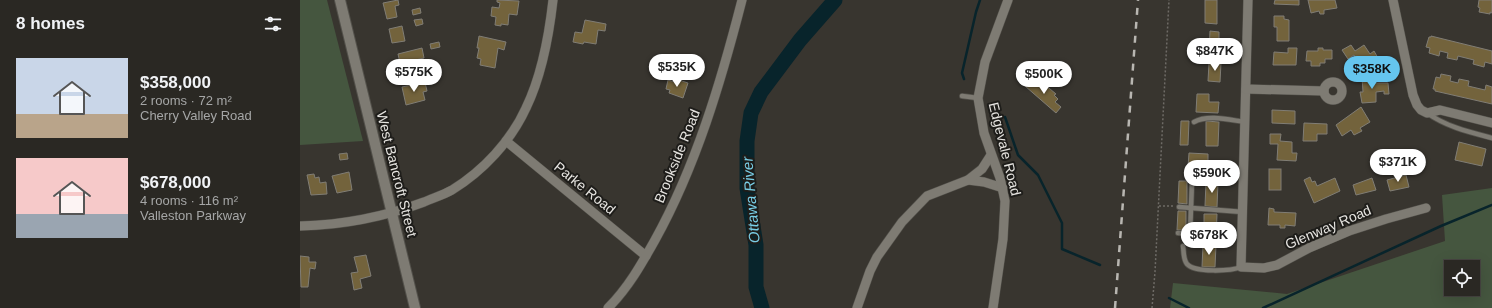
<!DOCTYPE html>
<meta charset="utf-8">
<style>
:root{--surface:#2a2823;--page:#363430;--text:#f1f3f6;--muted:#a5a6a6;--line:#464441;--accent:#65c5ee}
body{margin:0;font-family:Arial,sans-serif;background:var(--page);color:var(--text);height:100vh;display:flex;flex-direction:column;font-size:15px;white-space:nowrap}
*{box-sizing:border-box;margin:0}
p{font-size:13px;color:var(--muted)}
.icon{flex:none;width:22px;height:22px;fill:none;stroke:currentColor;stroke-width:2;stroke-linecap:round;stroke-linejoin:round}
.map{position:relative;flex:1;overflow:hidden}
.details{display:flex;flex-direction:column;background:var(--surface);width:300px}
.details>*{flex:none}
.buttons{position:absolute;left:1144px;top:260px;display:grid;gap:8px}
.buttons a{display:grid;place-items:center;width:36px;height:36px;border-radius:0px;background:var(--surface);box-shadow:0 4px 16px #0002,0 0 0 1px var(--line);font-size:20px}
.price{position:absolute;translate:-50% -34px;padding:0 9px;border-radius:14px;background:#fff;color:#222;font-size:13px;line-height:26px;filter:drop-shadow(0 1px 2px #0008)}
.price::after{content:'';position:absolute;left:50%;top:24px;width:12px;height:9px;margin-left:-6px;background:inherit;clip-path:polygon(0 0,100% 0,50% 100%)}
.price.on{background:var(--accent);color:#111}
ul{padding:0;list-style:none}
li{display:flex;align-items:center;gap:12px;height:100px;padding:0 16px}
li span{display:grid;place-items:center;flex:none;width:112px;height:80px;border-radius:0px;color:#555}
li>.icon{margin-inline-start:auto}
span .icon{width:48px;height:48px;fill:#fffc;stroke-width:1}
li b{font-size:17px}
h2{display:flex;justify-content:space-between;align-items:center;height:48px;padding:0 16px;font-size:17px}
main{display:flex;flex:1;min-height:0}
.map>svg:first-child{display:block}
.green{fill:#45563f;fill-rule:evenodd}
.lines{fill:none;stroke-linecap:round;stroke-linejoin:round}
.stream{stroke:#08242b;stroke-width:2.5}
.river{stroke:#08242b;stroke-width:15}
.building{fill:#73633c;stroke:#807d75}
.lane-casing{stroke:#53514b;stroke-width:6}
.street-casing{stroke:#53514b;stroke-width:10}
.secondary-casing{stroke:#53514b;stroke-width:12}
.path{stroke:#6e6b66;stroke-width:1.5;stroke-dasharray:2 2;stroke-linecap:butt}
.lane{stroke:#7e7b73;stroke-width:4.5}
.street{stroke:#7e7b73;stroke-width:9}
.secondary{stroke:#7e7b73;stroke-width:10}
.rail{stroke:#b8b6b1;stroke-width:2.5;stroke-dasharray:7 7;stroke-linecap:butt}
.labels{text-anchor:middle;stroke-width:4;stroke-linejoin:round;paint-order:stroke}
.street-label{font-size:14px;fill:#e6e4e0;stroke:#1e1d1a}
.water-label{font-size:15px;font-style:italic;fill:#78cde5;stroke:#1e1d1a}
</style>
<main>
<section class="details">
<h2>8 homes<svg class="icon" aria-label="filters" viewBox="0 0 24 24"><path d="M4 7h16M4 17h16"/><circle cx="9" cy="7" r="2"/><circle cx="15" cy="17" r="2"/></svg></h2>
<ul>
<li><span style="background:linear-gradient(#c9d6e8 70%,#b9a48a 0)"><svg class="icon" aria-label="home" viewBox="0 0 24 24"><path d="M3 11l9-7 9 7M6 9v11h12V9"/></svg></span><div><b>$358,000</b><p>2 rooms · 72 m²</p><p>Cherry Valley Road</p></div></li>
<li><span style="background:linear-gradient(#f6c9c9 70%,#9aa5b1 0)"><svg class="icon" aria-label="home" viewBox="0 0 24 24"><path d="M3 11l9-7 9 7M6 9v11h12V9"/></svg></span><div><b>$678,000</b><p>4 rooms · 116 m²</p><p>Valleston Parkway</p></div></li>
</ul>
</section>
<div class="map">
<svg width="1192" height="308" viewBox="0 0 1192 308">
<rect width="100%" height="100%" fill="#38352f"/>
<!-- green -->
<g class="green">
<polygon points="0,0 27,0 63,141 0,145"/>
<path d="M1192,188V308H870L873,283L987,294L1145,241L1142,195ZM1151,267H1173V289H1151Z"/>
</g>
<g class="lines">
<!-- stream -->
<g class="stream">
<polyline points="664,79 662,73 676,12 680,0"/>
<polyline points="705,117 718,155 738,175 762,223 762,249 800,265"/>
<polyline points="869,298 889,308"/>
<polyline points="963,308 1141,226 1192,205"/>
</g>
<!-- river -->
<polyline class="river" points="462,308 456,287 456,245 447,188 447,141 451,113 461,92 500,40 535,0"/>
</g>
<!-- building -->
<g class="building">
<polygon points="98,0 99,5 95,6 97,17 87,19 83,3"/>
<polygon points="197,0 219,1 217,15 209,14 208,25 201,24 201,26 195,25 196,17 191,16 192,7 199,8 200,3 197,2"/>
<polygon points="905,0 917,0 917,24 905,23"/>
<polygon points="975,0 999,0 999,5 974,4"/>
<polygon points="1008,0 1035,0 1037,8 1024,10 1024,14 1020,14 1019,11 1011,13"/>
<polygon points="1179,0 1192,0 1192,13 1190,12 1190,14 1179,12 1180,8 1178,7"/>
<polygon points="120,8 121,13 113,15 112,10"/>
<polygon points="974,16 984,16 984,19 989,20 989,41 977,41 977,27 974,27"/>
<polygon points="122,19 123,24 116,26 114,20"/>
<polygon points="285,20 306,24 305,31 298,30 296,44 284,42 283,44 273,42 275,32 282,33"/>
<polygon points="102,26 105,41 92,43 89,29"/>
<polygon points="910,31 919,32 919,54 909,54"/>
<polygon points="179,36 206,42 204,50 198,48 195,68 180,65 181,59 177,58 179,48 177,48"/>
<polygon points="1131,36 1192,51 1192,64 1185,62 1184,67 1173,64 1174,60 1158,56 1157,60 1147,58 1148,53 1140,51 1139,56 1129,53 1130,48 1126,47 1129,37 1131,37"/>
<polygon points="139,42 140,47 131,49 130,44"/>
<polygon points="1051,45 1055,51 1064,45 1070,54 1074,51 1078,58 1062,68 1054,55 1048,59 1042,50"/>
<polygon points="122,48 124,58 111,61 113,69 102,72 98,54"/>
<polygon points="988,48 997,48 996,65 973,65 974,52 988,53"/>
<polygon points="1018,48 1023,48 1023,50 1032,50 1032,59 1025,59 1025,63 1020,63 1020,66 1011,66 1011,61 1006,61 1007,51 1018,51"/>
<polygon points="909,63 921,63 920,82 908,81"/>
<polygon points="1141,74 1151,76 1150,81 1158,83 1159,79 1169,81 1168,86 1185,90 1186,85 1192,87 1192,104 1135,91 1135,89 1133,89 1136,77 1140,78"/>
<polygon points="1062,77 1075,77 1075,83 1088,83 1089,94 1084,94 1084,91 1076,92 1076,102 1062,103 1060,92 1063,92"/>
<polygon points="732,79 738,84 739,83 742,85 743,83 756,94 754,95 758,99 755,102 761,107 756,113 725,86"/>
<polygon points="368,80 378,83 379,80 388,83 383,98 369,93 370,90 366,89"/>
<polygon points="125,82 127,91 123,92 125,100 106,105 102,87"/>
<polygon points="897,94 909,94 909,102 919,102 918,113 896,112"/>
<polygon points="1061,107 1070,122 1060,128 1062,131 1054,135 1051,130 1042,136 1036,125"/>
<polygon points="972,110 995,111 995,124 972,123"/>
<polygon points="881,121 889,121 888,145 880,145"/>
<polygon points="906,121 919,122 918,146 906,146"/>
<polygon points="1004,123 1027,124 1027,134 1017,134 1017,141 1003,141"/>
<polygon points="970,134 981,134 980,141 992,142 992,153 997,153 996,161 977,160 978,144 970,144"/>
<polygon points="1159,142 1186,149 1182,166 1155,160"/>
<polygon points="47,153 48,159 40,160 39,154"/>
<polygon points="889,153 908,154 908,164 917,165 917,174 895,173 895,167 888,167"/>
<rect x="969" y="169" width="12" height="21"/>
<polygon points="49,172 52,190 37,193 32,176"/>
<polygon points="14,174 15,178 19,177 20,183 26,182 27,194 11,195 7,175"/>
<polygon points="1106,175 1109,187 1090,191 1087,180"/>
<polygon points="1010,177 1012,182 1015,181 1017,186 1035,178 1040,191 1014,203 1004,180"/>
<polygon points="1072,178 1076,190 1056,195 1053,185"/>
<polygon points="879,181 887,181 887,204 878,203"/>
<polygon points="906,182 918,182 917,207 905,206"/>
<polygon points="969,208 974,209 974,212 996,213 995,226 985,225 985,228 980,228 980,225 968,225"/>
<polygon points="878,211 886,211 886,230 877,230"/>
<polygon points="904,214 917,214 916,239 904,238"/>
<polygon points="903,245 916,245 915,267 902,267"/>
<polygon points="66,255 71,276 60,279 62,288 54,290 51,273 58,272 54,257"/>
<polygon points="0,256 9,257 9,262 16,262 15,269 10,268 8,287 1,287"/>
</g>
<g class="lines">
<defs>
<g id="lane">
<polyline points="662,96 678,98"/>
<path d="M1127,113C1147,127 1169,132 1192,138"/>
<path d="M894,122C908,114 930,120 945,122"/>
<polyline points="879,207 943,212"/>
<polyline points="878,233 890,234 892,181"/>
<path d="M883,246C884,252 883,259 887,264C895,273 931,271 941,267"/>
</g>
<g id="street">
<polyline points="948,0 941,267 964,268 977,265 1009,248 1049,231 1086,219 1126,208"/>
<polyline points="1093,0 1113,95 1117,105 1121,110 1127,113 1140,110 1192,123"/>
<circle cx="1033" cy="91" r="9"/>
<polyline points="946,89 1024,91"/>
<polyline points="206,141 346,256"/>
<polyline points="668,180 684,182 703,188"/>
<path d="M0,226C42,225 84,217 124,202C133,198 143,195 152,190C183,171 211,141 226,108C242,75 249,36 253,0"/>
<path d="M308,308C328,288 341,265 355,240C396,166 421,82 442,0"/>
<polyline points="557,308 570,271 577,257 602,222 627,196 668,180 682,169 691,155"/>
<polyline points="693,308 703,239 705,201 700,178 684,133 678,98 685,62 708,0"/>
</g>
<polyline id="secondary" points="40,0 115,308"/>
</defs>
<!-- lane casing -->
<use href="#lane" class="lane-casing"/>
<!-- street casing -->
<use href="#street" class="street-casing"/>
<!-- secondary casing -->
<use href="#secondary" class="secondary-casing"/>
<!-- path -->
<g class="path">
<polyline points="859,206 873,206"/>
<polyline points="852,308 855,272 869,0"/>
</g>
<!-- lane -->
<use href="#lane" class="lane"/>
<!-- street -->
<use href="#street" class="street"/>
<!-- secondary -->
<use href="#secondary" class="secondary"/>
<!-- rail -->
<polyline class="rail" points="815,308 838,0"/>
</g>
<g class="labels">
<!-- street labels -->
<g class="street-label">
<text transform="translate(705 149) rotate(76)" y="5">Edgevale Road</text>
<text transform="translate(377 156) rotate(-68)" y="5">Brookside Road</text>
<text transform="translate(97 174) rotate(76)" y="5">West Bancroft Street</text>
<text transform="translate(285 188) rotate(39)" y="5">Parke Road</text>
<text transform="translate(1028 227) rotate(-23)" y="5">Glenway Road</text>
</g>
<!-- water labels -->
<g class="water-label">
<text transform="translate(451 200) rotate(-95)" y="5">Ottawa River</text>
</g>
</g>
</svg>
<div class="buttons">
<a><svg class="icon" aria-label="locate" viewBox="0 0 24 24"><circle cx="12" cy="12" r="6"/><path d="M12 2v4M12 18v4M2 12h4M18 12h4"/></svg></a>
</div>
<b class="price" style="left:915px;top:72px">$847K</b>
<b class="price" style="left:377px;top:88px">$535K</b>
<b class="price on" style="left:1072px;top:90px">$358K</b>
<b class="price" style="left:114px;top:93px">$575K</b>
<b class="price" style="left:744px;top:95px">$500K</b>
<b class="price" style="left:1098px;top:183px">$371K</b>
<b class="price" style="left:912px;top:194px">$590K</b>
<b class="price" style="left:909px;top:256px">$678K</b>
</div>
</main>
